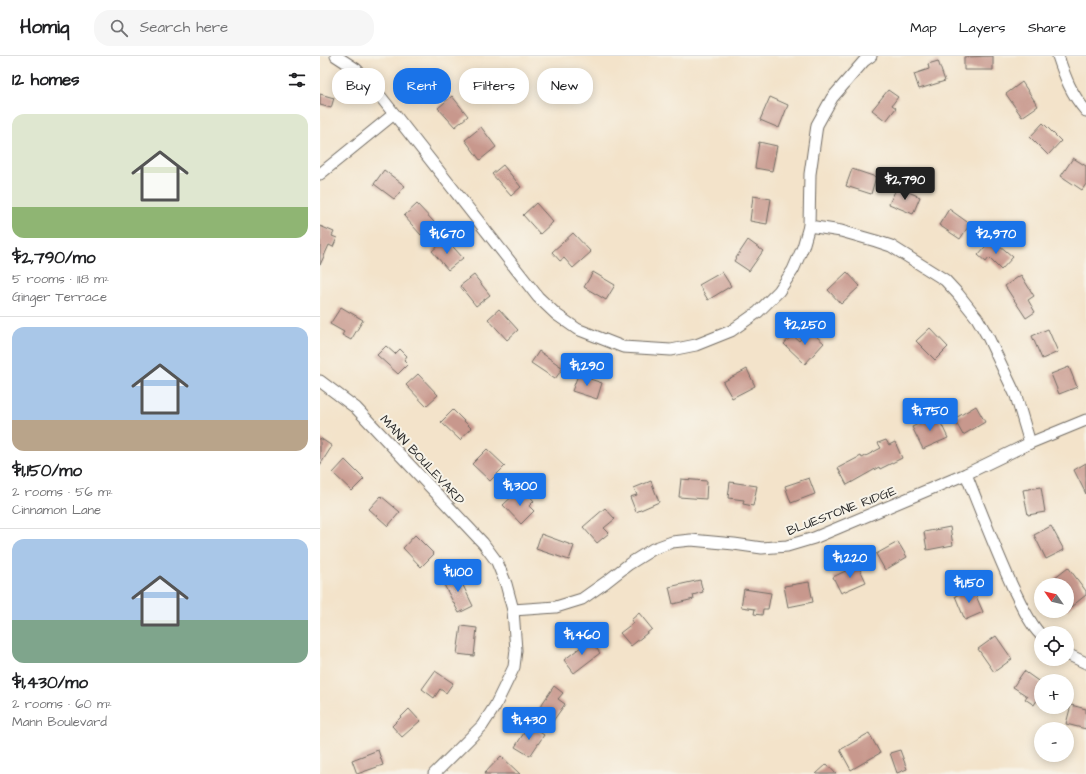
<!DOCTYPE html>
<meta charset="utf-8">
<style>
:root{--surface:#fff;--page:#f6f6f6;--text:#202124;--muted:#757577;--line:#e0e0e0;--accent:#1a73e8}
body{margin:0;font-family:"Architects Daughter",sans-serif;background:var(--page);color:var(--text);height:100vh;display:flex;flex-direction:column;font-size:15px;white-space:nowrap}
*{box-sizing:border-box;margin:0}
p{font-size:13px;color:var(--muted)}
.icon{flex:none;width:22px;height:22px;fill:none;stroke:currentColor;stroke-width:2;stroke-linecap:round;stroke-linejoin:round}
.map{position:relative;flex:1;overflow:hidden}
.details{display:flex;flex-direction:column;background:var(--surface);width:320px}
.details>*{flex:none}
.banner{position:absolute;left:12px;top:12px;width:380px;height:36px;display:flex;gap:8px}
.needle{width:26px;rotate:304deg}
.tools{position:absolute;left:714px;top:522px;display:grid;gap:8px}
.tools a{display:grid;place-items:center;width:40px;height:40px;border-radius:50%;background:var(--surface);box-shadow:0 2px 10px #0003;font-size:20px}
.price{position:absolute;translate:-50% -34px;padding:0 9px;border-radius:4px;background:var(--accent);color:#fff;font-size:13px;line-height:26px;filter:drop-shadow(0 1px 2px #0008)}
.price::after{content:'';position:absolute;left:50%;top:24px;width:12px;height:9px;margin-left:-6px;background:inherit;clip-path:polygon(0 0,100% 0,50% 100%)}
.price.active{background:#222;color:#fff}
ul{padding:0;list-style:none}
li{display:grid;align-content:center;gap:8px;height:212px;padding:0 12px}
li+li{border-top:1px solid var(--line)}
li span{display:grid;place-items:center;height:124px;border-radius:12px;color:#555}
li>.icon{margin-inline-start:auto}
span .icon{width:72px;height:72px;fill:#fffc;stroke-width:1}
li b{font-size:17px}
h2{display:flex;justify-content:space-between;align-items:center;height:48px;padding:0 12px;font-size:17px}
.tag{padding:0 14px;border-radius:16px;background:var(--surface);box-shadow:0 2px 10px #0003;font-size:14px;line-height:36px}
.tag.active{background:var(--accent);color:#fff}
header{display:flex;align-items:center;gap:24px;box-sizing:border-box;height:56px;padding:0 20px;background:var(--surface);border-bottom:1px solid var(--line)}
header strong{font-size:19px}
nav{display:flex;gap:22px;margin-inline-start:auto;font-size:14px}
.search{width:280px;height:36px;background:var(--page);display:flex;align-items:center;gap:10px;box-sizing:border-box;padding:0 14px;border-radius:16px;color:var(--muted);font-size:15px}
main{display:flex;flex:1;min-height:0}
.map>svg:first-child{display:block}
.building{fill:#c8988d}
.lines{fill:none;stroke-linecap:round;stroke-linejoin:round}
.street-casing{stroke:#716b63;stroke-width:13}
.street{stroke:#fff;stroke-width:11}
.labels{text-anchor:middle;stroke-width:4;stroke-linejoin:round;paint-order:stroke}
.street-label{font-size:13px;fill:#2b2b2b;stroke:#f7f3e8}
</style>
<header>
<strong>Homiq</strong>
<div class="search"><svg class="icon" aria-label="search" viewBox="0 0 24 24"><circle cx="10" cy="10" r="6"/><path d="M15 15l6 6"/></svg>Search here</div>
<nav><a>Map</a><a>Layers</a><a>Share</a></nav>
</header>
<main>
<section class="details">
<h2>12 homes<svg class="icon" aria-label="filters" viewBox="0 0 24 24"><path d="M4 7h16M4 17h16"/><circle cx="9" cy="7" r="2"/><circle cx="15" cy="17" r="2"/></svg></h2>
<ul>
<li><span style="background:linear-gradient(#dfe7d0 75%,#8fb573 0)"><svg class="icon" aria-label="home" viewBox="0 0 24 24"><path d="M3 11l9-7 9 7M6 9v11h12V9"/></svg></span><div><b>$2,790/mo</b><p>5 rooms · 118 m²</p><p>Ginger Terrace</p></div></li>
<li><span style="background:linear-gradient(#a9c7e8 75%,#b9a48a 0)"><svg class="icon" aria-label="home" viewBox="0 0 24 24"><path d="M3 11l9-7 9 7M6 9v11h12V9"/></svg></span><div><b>$1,150/mo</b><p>2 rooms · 56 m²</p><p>Cinnamon Lane</p></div></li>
<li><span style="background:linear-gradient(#a9c7e8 65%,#7fa58c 0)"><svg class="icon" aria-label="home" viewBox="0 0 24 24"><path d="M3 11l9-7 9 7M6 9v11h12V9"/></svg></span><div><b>$1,430/mo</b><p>2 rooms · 60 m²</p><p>Mann Boulevard</p></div></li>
</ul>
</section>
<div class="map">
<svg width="766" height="718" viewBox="0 0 766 718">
<rect width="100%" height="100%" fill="#f7f3e8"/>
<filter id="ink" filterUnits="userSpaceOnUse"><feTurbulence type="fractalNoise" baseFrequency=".025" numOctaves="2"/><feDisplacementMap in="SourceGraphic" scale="8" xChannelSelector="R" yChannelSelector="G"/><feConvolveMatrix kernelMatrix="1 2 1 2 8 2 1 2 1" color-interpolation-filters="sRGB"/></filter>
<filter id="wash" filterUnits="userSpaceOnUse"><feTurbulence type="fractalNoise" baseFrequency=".012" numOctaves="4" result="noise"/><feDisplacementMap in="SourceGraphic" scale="16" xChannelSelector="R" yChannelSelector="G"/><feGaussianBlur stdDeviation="0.9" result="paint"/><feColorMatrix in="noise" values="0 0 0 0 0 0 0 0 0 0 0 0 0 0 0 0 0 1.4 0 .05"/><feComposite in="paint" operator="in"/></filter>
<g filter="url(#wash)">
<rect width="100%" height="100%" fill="#f3e3ca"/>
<g id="blocks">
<!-- building -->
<g class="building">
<polygon points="673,0 673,14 644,14 644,1"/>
<polygon points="618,5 625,25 599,33 594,18 609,13 608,8"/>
<polygon points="702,26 718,50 702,61 686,38"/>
<polygon points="568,34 578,41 572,49 576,52 566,65 552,54"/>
<polygon points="0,38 14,42 11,52 0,49"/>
<polygon points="132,40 148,60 135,71 118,52"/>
<polygon points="450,41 468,49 459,72 440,64"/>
<polygon points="723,67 741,85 728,99 710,81"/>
<polygon points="161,71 176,91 160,104 145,84"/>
<polygon points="439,86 457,90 452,115 435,112"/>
<polygon points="753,102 766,110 766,128 762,134 741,120"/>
<polygon points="183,109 201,131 191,140 172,118"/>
<polygon points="532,113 556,121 551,138 526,130"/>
<polygon points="64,114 85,130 74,143 54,128"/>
<polygon points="577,131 600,141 593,158 569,148"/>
<polygon points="433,140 451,143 447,168 430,165"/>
<polygon points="216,147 233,166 220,178 203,159"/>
<polygon points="97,148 114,166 101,179 84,160"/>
<polygon points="629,153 650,168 640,183 619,169"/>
<polygon points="0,170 14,176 12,180 17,182 13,191 9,189 0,209"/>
<polygon points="253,177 271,196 253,212 244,202 240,205 232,196"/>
<polygon points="126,183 143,202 128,214 112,195"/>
<polygon points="672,183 693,201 681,214 669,202 666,206 658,199"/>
<polygon points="428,184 443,195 429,215 414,205"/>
<polygon points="273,216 295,229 286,244 264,231"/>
<polygon points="402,216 411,230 388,244 379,229"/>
<polygon points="527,216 540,230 521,248 508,234"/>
<polygon points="154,219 170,239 156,250 140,230"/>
<polygon points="701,219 714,240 708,244 715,256 706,262 685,230"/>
<polygon points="21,251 43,264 31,284 22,279 24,276 10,268"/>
<polygon points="179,253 198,274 187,284 168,263"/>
<polygon points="610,272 628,291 615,304 596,285"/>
<polygon points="728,273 738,296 722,303 712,280"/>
<polygon points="489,274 504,287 485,308 464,288 472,279 479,285"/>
<polygon points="66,290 75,298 80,293 87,300 84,304 88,308 78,318 57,299"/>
<polygon points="219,295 243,312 235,323 211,307"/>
<polygon points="749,311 757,331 739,338 731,318"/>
<polygon points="427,313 435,330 412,342 403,326"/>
<polygon points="98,318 118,339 106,350 86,329"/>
<polygon points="258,319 282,327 277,343 252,335"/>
<polygon points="656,350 665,366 643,379 634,363"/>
<polygon points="133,354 151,372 140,384 121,366"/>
<polygon points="617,359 628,382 603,393 592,371"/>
<polygon points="0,382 12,390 0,409"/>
<polygon points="566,384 569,389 575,386 582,402 560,413 559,411 527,429 518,412 541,400 542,402 561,392 558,387"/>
<polygon points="167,393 185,410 170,425 152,408"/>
<polygon points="25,404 44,423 32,435 13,417"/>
<polygon points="766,407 766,438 754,414"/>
<polygon points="489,422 495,438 471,447 465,430"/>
<polygon points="361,423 387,425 386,443 359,441"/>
<polygon points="331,425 339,446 316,456 310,441 317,439 314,432"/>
<polygon points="410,426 437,430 433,450 423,448 424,444 408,442"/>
<polygon points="721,431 725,456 708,459 703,434"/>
<polygon points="197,436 202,442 207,437 214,445 209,450 214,455 201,468 183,449"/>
<polygon points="61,440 80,456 68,470 49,453"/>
<polygon points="285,452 295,463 284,472 289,477 277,487 263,471"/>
<polygon points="731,470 744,494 726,503 714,479"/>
<polygon points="630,471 633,489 607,494 604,476"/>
<polygon points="221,478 254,490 249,504 216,493"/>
<polygon points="95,479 114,498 101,511 83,492"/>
<polygon points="578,486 587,501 565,514 556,498"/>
<polygon points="538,509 546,526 521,537 513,521"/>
<polygon points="748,511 766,535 766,539 747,554 747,529 740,529 734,522"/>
<polygon points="137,517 153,550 139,557 122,525"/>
<polygon points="380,524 383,536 373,539 374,543 353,548 349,531"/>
<polygon points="489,526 493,546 468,551 464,530"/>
<polygon points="424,533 451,537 448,553 443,553 442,559 434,558 435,553 421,551"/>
<polygon points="653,533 663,556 645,564 635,540"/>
<polygon points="319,557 332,573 311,590 300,577 313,567 311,564"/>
<polygon points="141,570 157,572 154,600 137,598"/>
<polygon points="676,580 692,603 674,616 658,593"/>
<polygon points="270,584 280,597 254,617 244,604"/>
<polygon points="115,615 133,627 126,637 120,633 114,642 102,633"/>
<polygon points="704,615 721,627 721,638 714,649 705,643 707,640 693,631"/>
<polygon points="234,630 243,637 238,643 245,648 233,665 218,654"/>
<polygon points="751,649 766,653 766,673 746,668"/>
<polygon points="89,653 100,665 82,681 72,670"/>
<polygon points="209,669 224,679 210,700 195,691"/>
<polygon points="549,677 560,697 531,714 520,694"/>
<polygon points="58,694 63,709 37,718 32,704"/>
<polygon points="580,694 587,713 577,717 570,697"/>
<polygon points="181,700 200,718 164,718"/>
<polygon points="507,708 516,718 496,718"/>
</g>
</g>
</g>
<g filter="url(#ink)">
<use href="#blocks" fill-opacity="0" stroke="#716b63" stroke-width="1"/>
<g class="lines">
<defs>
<g id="street">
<polyline points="16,0 36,13 53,31 218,241 237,259 257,273 303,291 351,294 376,289 411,275 438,256 459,235 473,214 483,191 489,170 490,118 497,69 512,42 544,5 551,0"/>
<path d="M738,0C745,21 751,38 766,55"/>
<polyline points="0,118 74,58"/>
<polyline points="489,170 521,175 556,185 571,190 625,224 638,238 657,262 668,281 696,340 710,387"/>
<polyline points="0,325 36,352 163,487 177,506 186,528 193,554 196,594 194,611 175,650 162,670 114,718"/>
<path d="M646,418C661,456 676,495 693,532C700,546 710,569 721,579"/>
<polyline points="193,554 236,551 262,543 286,526 309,508 333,493 352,486 371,484 414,488 442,492 467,490 494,482 646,418 710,387 766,364"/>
<polyline points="747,598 766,607"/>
</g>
</defs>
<!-- street casing -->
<use href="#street" class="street-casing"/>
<!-- street -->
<use href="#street" class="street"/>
</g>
</g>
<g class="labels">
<!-- street labels -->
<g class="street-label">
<text transform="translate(103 403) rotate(47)" y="5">MANN BOULEVARD</text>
<text transform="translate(521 454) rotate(-21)" y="5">BLUESTONE RIDGE</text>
</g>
</g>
</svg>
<div class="tools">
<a><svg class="needle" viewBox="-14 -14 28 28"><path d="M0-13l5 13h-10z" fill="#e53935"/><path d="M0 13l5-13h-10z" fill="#757577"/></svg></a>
<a><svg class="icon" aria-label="locate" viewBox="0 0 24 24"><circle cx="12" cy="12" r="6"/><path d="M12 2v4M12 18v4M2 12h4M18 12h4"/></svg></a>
<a>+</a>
<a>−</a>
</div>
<b class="price active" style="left:585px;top:145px">$2,790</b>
<b class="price" style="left:127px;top:199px">$1,670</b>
<b class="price" style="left:676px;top:199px">$2,970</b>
<b class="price" style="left:485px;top:290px">$2,250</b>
<b class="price" style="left:267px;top:331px">$1,290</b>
<b class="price" style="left:610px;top:376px">$1,750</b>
<b class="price" style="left:200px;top:451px">$1,300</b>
<b class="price" style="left:530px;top:523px">$1,220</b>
<b class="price" style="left:138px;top:537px">$1,100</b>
<b class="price" style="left:649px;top:548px">$1,150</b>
<b class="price" style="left:262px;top:600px">$1,460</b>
<b class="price" style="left:209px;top:685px">$1,430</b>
<div class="banner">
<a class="tag">Buy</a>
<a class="tag active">Rent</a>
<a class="tag">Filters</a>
<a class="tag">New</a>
</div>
</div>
</main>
